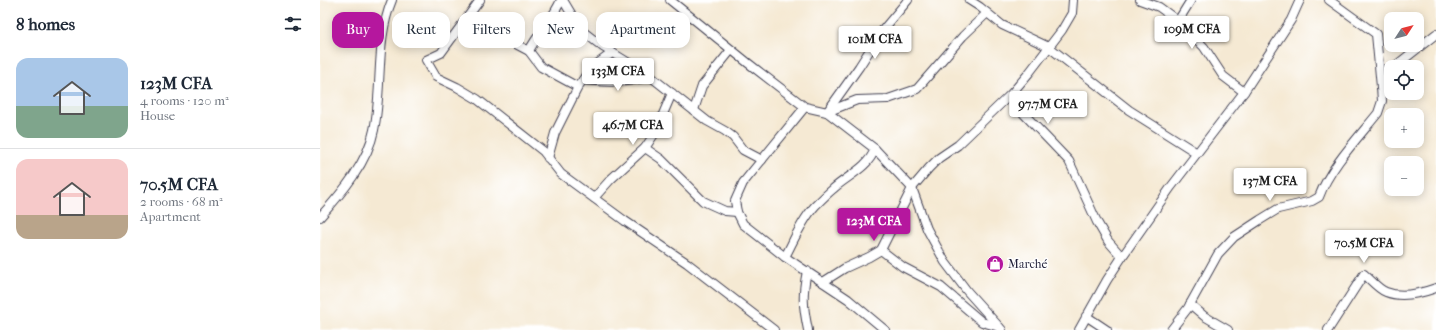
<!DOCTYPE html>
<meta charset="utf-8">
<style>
:root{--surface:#fff;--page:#f6f6f7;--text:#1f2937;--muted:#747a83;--line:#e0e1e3;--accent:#b5179e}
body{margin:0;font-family:"IM FELL French Canon",serif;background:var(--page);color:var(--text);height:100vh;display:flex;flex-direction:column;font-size:15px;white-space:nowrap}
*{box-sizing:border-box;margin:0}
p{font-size:13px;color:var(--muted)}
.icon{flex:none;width:22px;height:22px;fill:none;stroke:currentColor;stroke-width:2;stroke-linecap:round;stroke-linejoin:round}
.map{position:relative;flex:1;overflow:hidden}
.side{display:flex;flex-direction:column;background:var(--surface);width:320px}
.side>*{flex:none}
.hud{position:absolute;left:12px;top:12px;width:380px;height:36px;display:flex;gap:8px}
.needle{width:26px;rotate:54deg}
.buttons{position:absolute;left:1064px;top:12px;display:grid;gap:8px}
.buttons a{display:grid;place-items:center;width:40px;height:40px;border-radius:8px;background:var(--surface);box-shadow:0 2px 10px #0003;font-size:20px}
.price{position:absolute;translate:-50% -34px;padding:0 9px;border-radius:4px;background:#fff;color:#222;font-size:13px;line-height:26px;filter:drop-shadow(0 1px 2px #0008)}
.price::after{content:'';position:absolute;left:50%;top:24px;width:12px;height:9px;margin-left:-6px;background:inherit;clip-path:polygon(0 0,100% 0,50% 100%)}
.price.selected{background:var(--accent);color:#fff}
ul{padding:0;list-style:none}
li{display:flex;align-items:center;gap:12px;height:100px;padding:0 16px}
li+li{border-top:1px solid var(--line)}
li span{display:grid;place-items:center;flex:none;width:112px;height:80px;border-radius:12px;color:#555}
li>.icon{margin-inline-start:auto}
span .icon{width:48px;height:48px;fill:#fffc;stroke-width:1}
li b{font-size:17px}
h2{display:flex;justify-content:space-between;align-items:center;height:48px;padding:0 16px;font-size:17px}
.tag{padding:0 14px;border-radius:12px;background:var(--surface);box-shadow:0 2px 10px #0003;font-size:14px;line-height:36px}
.tag.selected{background:var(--accent);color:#fff}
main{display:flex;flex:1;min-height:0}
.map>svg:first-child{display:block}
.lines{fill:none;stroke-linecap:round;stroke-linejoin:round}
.street-casing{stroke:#424052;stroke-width:10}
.street{stroke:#fff;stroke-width:8}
.labels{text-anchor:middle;stroke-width:3;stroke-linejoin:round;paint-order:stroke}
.poi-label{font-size:12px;fill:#22223b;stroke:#fff;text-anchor:start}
</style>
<main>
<section class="side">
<h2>8 homes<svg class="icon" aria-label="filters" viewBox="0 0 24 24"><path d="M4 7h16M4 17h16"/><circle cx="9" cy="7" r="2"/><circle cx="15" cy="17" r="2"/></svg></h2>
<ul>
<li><span style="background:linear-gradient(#a9c7e8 60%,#7fa58c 0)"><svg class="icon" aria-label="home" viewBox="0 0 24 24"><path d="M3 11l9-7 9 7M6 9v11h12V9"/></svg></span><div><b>123M CFA</b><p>4 rooms · 120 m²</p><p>House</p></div></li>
<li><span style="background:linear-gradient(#f6c9c9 70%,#b9a48a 0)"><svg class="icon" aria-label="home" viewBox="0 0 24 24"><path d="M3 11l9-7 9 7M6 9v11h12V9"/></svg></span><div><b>70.5M CFA</b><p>2 rooms · 68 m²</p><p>Apartment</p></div></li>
</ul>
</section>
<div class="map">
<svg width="1116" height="330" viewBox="0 0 1116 330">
<rect width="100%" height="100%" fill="#fff"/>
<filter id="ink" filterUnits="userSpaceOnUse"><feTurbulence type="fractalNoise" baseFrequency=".025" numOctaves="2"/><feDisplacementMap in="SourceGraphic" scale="8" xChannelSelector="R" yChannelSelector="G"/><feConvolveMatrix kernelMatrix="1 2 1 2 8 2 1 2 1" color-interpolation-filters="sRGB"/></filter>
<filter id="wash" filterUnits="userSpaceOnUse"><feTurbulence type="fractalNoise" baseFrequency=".012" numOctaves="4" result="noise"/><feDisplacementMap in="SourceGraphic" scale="16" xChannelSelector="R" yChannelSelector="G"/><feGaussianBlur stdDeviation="0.9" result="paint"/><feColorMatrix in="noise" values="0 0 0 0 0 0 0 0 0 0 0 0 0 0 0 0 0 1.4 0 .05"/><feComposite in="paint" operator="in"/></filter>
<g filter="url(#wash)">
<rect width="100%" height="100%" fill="#f5e9d3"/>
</g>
<g filter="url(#ink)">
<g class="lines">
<defs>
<g id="street">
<polyline points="160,0 121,53 106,60 116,77 137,87 157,99 223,151 241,174 305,221 367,263 454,330"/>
<path d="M241,0C233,19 218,33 209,51L221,67L258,87"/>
<polyline points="243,0 261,30 283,47 330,76 387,121 405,131 413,137 423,150 442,160"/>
<polyline points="350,0 428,63 485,107 507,112 555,149 592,188 607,229 625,262 647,291 682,330"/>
<polyline points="649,0 660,7 682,25 729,47 809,110 877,153"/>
<polyline points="753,0 752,13 742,30 709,73 692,93 703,113 749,161 777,222 788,241 802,257"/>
<polyline points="820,0 839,7 858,21 884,47 903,76 924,92"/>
<polyline points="1009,0 1056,34 1061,87 1071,72"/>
<polyline points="149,17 171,31 209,51"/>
<polyline points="858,21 871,0"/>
<polyline points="1074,67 1116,34"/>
<path d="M263,80C289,82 305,84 330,76"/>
<polyline points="485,107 423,183 415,201 417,212 423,224 465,257 528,299 565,330"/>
<polyline points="374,110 382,86 411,50"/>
<polyline points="507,112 537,100 568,99 597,89 643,36 667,13"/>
<polyline points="507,112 539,67 562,31 588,0"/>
<polyline points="325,148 341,159 383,201 405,211 417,212"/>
<polyline points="228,158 235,133 258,87 270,69 292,53"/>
<polyline points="274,198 291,179 325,148 335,133 352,93"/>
<path d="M0,217C22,193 48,162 54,130C63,87 55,41 72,0"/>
<polyline points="561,250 583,267 621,287 662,322 679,327"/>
<path d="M465,257C474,240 482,220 495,206C501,200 507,194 513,189C527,176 548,168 555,149"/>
<path d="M487,271C482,295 483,306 488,330"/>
<polyline points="503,282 525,268 549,257 561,250 592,188 609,168 619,158 638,145 692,93"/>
<polyline points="870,304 884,316 908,330"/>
<polyline points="766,316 787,330"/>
<polyline points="759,330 787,280 802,257 851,187 924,92 971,20 980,0"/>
<path d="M851,330L868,308L898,254L914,237L940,220L958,209L992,201L999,197C1010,167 1038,138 1058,113L1062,101L1061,87"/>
<path d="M1008,330L1044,274C1050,279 1058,289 1066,292C1081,298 1102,293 1116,288"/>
</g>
</defs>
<!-- street casing -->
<use href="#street" class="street-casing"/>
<!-- street -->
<use href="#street" class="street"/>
</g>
</g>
<!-- icons -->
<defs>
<symbol id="shop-disc" viewBox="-11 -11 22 22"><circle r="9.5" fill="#b5179e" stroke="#fff"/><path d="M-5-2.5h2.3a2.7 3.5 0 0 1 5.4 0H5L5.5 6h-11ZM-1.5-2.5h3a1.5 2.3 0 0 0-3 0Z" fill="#fff"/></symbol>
</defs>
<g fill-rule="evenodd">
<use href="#shop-disc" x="665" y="254" width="20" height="20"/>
</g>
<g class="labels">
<!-- poi labels -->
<g class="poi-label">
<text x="688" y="268">Marché</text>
</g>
</g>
</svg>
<div class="buttons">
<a><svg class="needle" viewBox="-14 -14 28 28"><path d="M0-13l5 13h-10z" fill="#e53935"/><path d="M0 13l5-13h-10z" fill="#747a83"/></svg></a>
<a><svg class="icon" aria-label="locate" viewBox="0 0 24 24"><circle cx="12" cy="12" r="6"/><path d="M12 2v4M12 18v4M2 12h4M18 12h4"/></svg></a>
<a>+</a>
<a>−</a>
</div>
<b class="price" style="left:872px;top:50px">109M CFA</b>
<b class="price" style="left:555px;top:60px">101M CFA</b>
<b class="price" style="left:298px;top:92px">133M CFA</b>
<b class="price" style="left:728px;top:125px">97.7M CFA</b>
<b class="price" style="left:313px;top:146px">46.7M CFA</b>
<b class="price" style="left:950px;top:202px">137M CFA</b>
<b class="price selected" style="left:554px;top:242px">123M CFA</b>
<b class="price" style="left:1044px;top:264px">70.5M CFA</b>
<div class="hud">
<a class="tag selected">Buy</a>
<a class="tag">Rent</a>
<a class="tag">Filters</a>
<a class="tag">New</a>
<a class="tag">Apartment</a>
</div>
</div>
</main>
